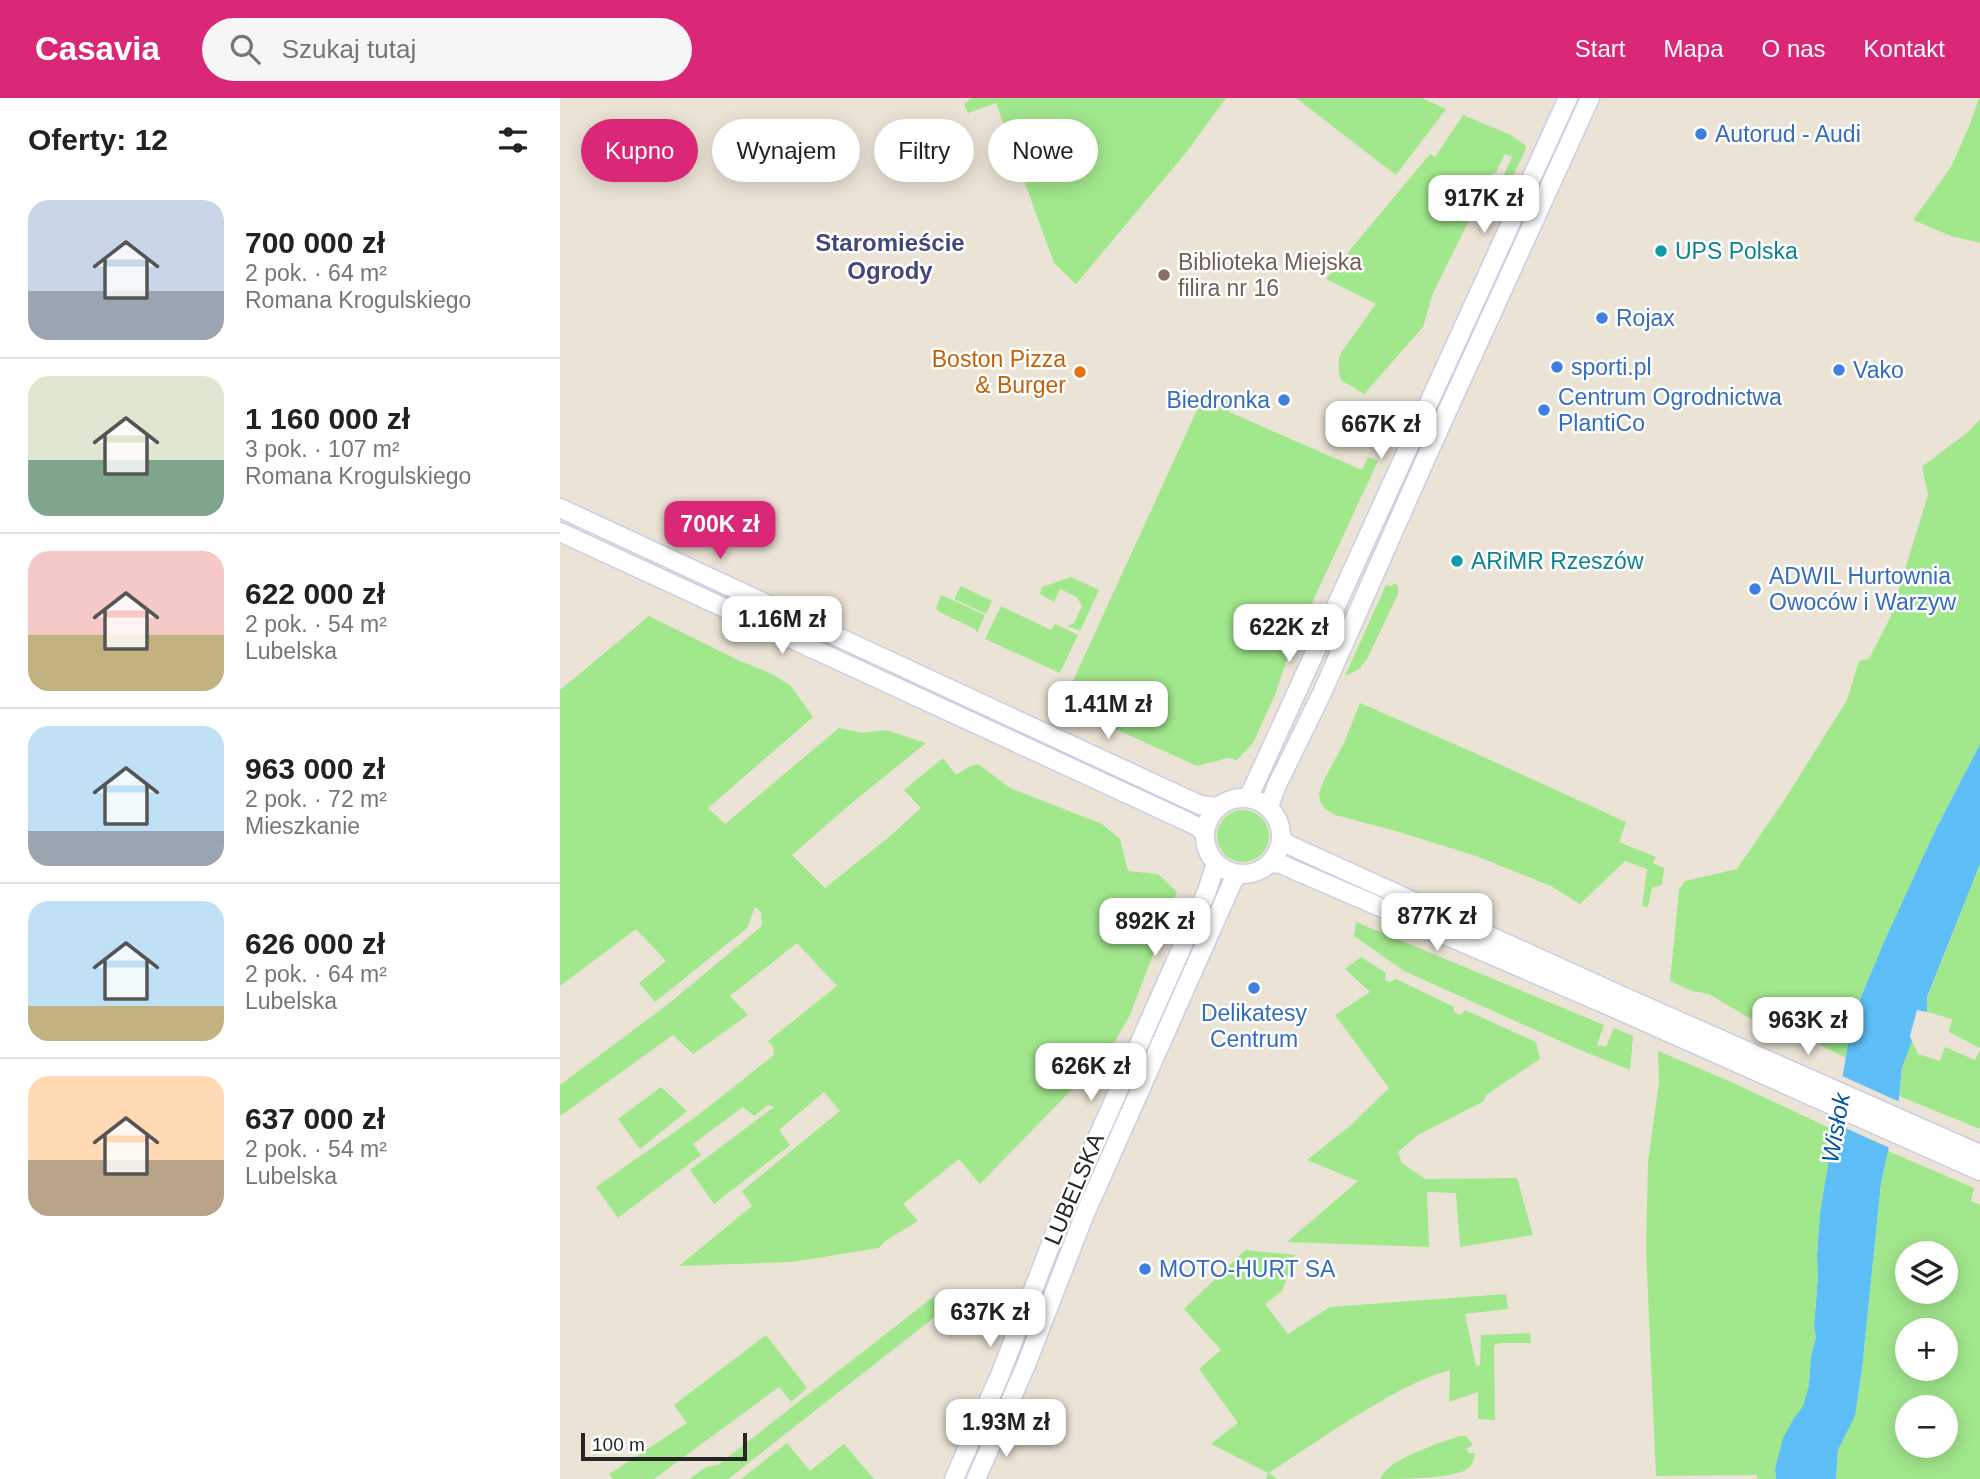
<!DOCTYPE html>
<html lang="pl">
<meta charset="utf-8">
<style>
:root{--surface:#fff;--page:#f6f6f6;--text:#222;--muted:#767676;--line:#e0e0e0;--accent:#db2777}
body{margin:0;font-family:Helvetica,sans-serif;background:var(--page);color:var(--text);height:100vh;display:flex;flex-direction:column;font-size:26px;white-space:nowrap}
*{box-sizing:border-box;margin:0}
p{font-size:23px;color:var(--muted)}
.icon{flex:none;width:38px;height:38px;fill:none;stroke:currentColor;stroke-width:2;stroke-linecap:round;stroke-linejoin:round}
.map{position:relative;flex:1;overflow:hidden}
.details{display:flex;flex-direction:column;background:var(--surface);width:560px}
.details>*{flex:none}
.top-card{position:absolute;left:21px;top:21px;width:665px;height:63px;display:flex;gap:14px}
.tools{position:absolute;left:1335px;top:1143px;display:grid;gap:14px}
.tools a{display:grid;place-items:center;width:63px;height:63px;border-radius:50%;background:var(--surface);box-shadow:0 4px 18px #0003;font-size:35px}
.scale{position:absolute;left:21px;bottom:18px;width:166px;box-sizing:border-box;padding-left:7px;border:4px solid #262626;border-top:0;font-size:19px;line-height:24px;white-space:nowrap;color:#262626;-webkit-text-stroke:5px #fff;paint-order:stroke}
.price{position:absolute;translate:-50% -60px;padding:0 16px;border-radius:14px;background:#fff;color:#222;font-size:23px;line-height:46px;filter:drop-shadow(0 2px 4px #0008)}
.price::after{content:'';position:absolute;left:50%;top:42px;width:21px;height:16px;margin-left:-10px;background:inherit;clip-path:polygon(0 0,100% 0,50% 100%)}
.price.current{background:var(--accent);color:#fff}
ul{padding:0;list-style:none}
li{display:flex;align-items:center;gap:21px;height:175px;padding:0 28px}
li+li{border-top:2px solid var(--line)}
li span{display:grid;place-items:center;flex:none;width:196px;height:140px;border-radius:21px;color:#555}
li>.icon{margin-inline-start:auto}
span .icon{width:84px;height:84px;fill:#fffc;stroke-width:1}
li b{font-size:30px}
h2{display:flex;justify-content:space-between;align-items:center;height:84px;padding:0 28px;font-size:30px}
.tag{padding:0 24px;border-radius:32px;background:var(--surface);box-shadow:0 4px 18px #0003;font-size:24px;line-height:63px}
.tag.current{background:var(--accent);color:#fff}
header{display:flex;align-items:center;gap:42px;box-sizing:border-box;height:98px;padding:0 35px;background:var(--accent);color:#fff}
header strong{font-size:33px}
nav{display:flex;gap:38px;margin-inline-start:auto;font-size:24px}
.search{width:490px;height:63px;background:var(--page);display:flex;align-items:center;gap:18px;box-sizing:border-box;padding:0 24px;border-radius:38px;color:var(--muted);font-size:26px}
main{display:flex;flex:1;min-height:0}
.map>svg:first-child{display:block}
.green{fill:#a1e78c;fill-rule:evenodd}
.water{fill:#5ebef8}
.pier{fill:#ebe4d6}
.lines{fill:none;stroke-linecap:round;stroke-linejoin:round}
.secondary-casing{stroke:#cbcde2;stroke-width:21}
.secondary{stroke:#fff;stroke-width:18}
.shop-dot{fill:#3f7fe0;stroke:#fff;stroke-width:2.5}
.culture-dot{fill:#0f9aa8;stroke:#fff;stroke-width:2.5}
.education-dot{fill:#8d6e63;stroke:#fff;stroke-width:2.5}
.food-dot{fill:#e8710a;stroke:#fff;stroke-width:2.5}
.labels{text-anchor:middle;stroke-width:5;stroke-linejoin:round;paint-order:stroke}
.shop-label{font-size:23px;fill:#366cbe;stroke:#fff;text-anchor:start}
.culture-label{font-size:23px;fill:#0d838f;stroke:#fff;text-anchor:start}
.education-label{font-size:23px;fill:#785e54;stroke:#fff;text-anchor:start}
.food-label{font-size:23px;fill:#c56008;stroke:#fff;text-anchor:end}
.street-label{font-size:23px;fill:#262626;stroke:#fff}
.neighbourhood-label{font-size:24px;font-weight:bold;fill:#44477a;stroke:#fff}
.water-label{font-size:24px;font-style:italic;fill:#02579f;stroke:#fff}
</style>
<header>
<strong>Casavia</strong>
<div class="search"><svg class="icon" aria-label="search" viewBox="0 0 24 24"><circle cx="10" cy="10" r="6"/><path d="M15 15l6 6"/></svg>Szukaj tutaj</div>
<nav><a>Start</a><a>Mapa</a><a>O nas</a><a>Kontakt</a></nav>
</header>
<main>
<section class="details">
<h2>Oferty: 12<svg class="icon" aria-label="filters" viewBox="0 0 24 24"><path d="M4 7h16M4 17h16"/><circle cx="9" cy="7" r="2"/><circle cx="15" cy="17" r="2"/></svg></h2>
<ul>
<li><span style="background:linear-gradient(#c9d6e8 65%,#9aa5b1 0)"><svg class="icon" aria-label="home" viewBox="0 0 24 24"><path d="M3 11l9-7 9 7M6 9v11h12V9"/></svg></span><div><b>700 000 zł</b><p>2 pok. · 64 m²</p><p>Romana Krogulskiego</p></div></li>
<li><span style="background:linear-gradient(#dfe7d0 60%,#7fa58c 0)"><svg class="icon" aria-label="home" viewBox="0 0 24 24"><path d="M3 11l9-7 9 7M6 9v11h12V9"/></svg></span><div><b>1 160 000 zł</b><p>3 pok. · 107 m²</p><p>Romana Krogulskiego</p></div></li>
<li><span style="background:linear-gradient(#f6c9c9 60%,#c2b280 0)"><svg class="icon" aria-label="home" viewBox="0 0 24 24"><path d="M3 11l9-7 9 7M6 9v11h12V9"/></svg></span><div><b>622 000 zł</b><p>2 pok. · 54 m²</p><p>Lubelska</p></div></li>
<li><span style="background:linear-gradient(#bfe0f5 75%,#9aa5b1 0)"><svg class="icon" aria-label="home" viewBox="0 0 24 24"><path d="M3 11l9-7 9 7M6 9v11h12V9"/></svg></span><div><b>963 000 zł</b><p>2 pok. · 72 m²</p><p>Mieszkanie</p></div></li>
<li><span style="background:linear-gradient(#bfe0f5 75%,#c2b280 0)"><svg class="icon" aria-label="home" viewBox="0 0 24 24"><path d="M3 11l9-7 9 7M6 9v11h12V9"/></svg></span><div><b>626 000 zł</b><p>2 pok. · 64 m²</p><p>Lubelska</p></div></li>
<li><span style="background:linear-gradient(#ffd9b3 60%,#b9a48a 0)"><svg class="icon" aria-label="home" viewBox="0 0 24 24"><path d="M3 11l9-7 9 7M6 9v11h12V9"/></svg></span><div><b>637 000 zł</b><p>2 pok. · 54 m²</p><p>Lubelska</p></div></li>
</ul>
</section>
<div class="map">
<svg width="1420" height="1381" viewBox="0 0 1420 1381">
<rect width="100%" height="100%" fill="#ebe4d6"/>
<!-- green -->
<g class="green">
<polygon points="411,0 666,0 625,56 516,186 494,165 436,5 408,15 404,7"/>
<polygon points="736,0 862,0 886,11 836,77"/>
<polygon points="1419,0 1420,0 1420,145 1391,138 1353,122 1391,69 1410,26"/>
<path d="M903,17L951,37L966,48L965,53L953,78L949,80L943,79L952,59L945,56L936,74L932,76L873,195L863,229L804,296L781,282C778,273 778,265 780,256L816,206L766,181L870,56L875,59Z"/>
<polygon points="650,296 673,303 669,314 802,372 808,359 818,363 730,552 715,597 693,645 677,662 668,660 637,668 502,607 637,312"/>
<path d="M1420,321V646L1375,733L1301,899L1286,960C1265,950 1219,923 1198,925L1149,896L1132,893L1110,883L1119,792L1125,783L1177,771L1225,701L1287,602L1299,563L1309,561L1330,520L1368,397L1362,369L1409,333Z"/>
<polygon points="511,479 539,492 520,533 508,528 514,525 522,508 517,499 500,491 494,504 480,496 482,489"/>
<polygon points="834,485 838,488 838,496 807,561 799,571 785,578 826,487 832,488"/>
<polygon points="401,488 432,503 426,516 394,501"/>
<polygon points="381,497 425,517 417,535 415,531 379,514 376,510"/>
<polygon points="441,508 491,532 495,526 518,537 500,575 425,541"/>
<polygon points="89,518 180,563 210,575 230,587 253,619 148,710 165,726 279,630 302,635 326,632 366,645 293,704 232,757 265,790 329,739 361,710 344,692 383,660 396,677 408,669 418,666 450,690 542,726 560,741 568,773 598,776 617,794 570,917 550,952 420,1086 399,1061 343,1106 358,1123 325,1143 319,1150 232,1164 119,1168 192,1108 182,1093 280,1013 264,994 219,1032 230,1047 154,1106 130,1072 214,1009 208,1007 194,1018 183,1009 133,1046 141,1057 58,1120 36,1089 133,1021 214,957 213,949 208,943 277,888 237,845 170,898 188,917 133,956 113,937 0,1018 0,987 107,907 202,828 201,814 195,809 187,830 95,904 79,885 106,863 76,831 0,888 0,592"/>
<polygon points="800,605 917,656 1066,724 1059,744 1096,759 1093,765 1104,770 1102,787 1092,790 1088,809 1082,808 1087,771 1065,763 1020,806 991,788 916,758 836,733 775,717 765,711 760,703 759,695 764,682 784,645"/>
<circle cx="683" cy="738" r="26"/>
<polygon points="1420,766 1420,950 1389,934 1392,921 1367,914 1367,900"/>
<polygon points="796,824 1044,927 1037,947 1046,949 1054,930 1073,938 1070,972 1020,952 844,873 794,838"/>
<polygon points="801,859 826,875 825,882 830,884 836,881 894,909 894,914 900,917 905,912 976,944 980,961 926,997 924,1003 858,1037 838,1054 842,1065 865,1081 957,1080 973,1137 900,1149 896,1095 867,1094 869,1149 727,1144 798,1083 747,1062 790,1028 829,990 775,917 810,894 785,871"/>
<polygon points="1352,943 1358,956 1380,963 1385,949 1415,962 1420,952 1420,1031 1339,998 1342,970"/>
<polygon points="1098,953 1169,983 1274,1032 1260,1115 1257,1158 1258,1180 1254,1228 1256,1239 1251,1258 1249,1287 1243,1308 1234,1320 1215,1371 1216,1381 1197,1381 1197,1377 1096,1378 1086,1151 1088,1064 1099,984"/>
<polygon points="101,989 127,1013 80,1051 58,1021"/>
<path d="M1328,1053L1414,1090L1411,1103L1420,1107V1381H1276L1278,1352L1295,1317L1302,1271L1321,1085ZM1348,1155H1386V1194H1348ZM1348,1232H1386V1270H1348ZM1348,1309H1386V1348H1348Z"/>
<path d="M685,1152L735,1157L722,1193L705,1206L728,1236L770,1209L946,1196L948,1211L905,1216L916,1268L920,1267L921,1237L970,1235L971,1245H940L934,1247L935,1322L918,1321V1294L889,1304L890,1272C862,1280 836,1294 811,1309C776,1330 743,1352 709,1375L717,1381H706L708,1375L651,1346L678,1325L639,1271L661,1252L624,1211Z"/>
<polygon points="373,1199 385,1211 168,1381 129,1381 148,1368 158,1367"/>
<polygon points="206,1237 247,1290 231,1304 219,1289 94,1381 53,1381 49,1376 127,1325 114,1307"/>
<path d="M900,1338H906L913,1347L907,1350L908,1355H915C914,1360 913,1366 909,1370C896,1381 839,1381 820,1381C827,1361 880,1345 900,1338Z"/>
<polygon points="227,1345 250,1373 284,1346 314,1381 181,1381"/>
</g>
<!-- water -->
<polygon class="water" points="1420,646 1420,766 1367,899 1367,914 1357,912 1350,938 1352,943 1342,970 1338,1008 1321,1085 1302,1271 1295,1318 1278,1352 1276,1381 1216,1381 1215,1371 1223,1340 1234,1320 1243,1308 1249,1287 1251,1258 1256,1239 1254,1228 1258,1180 1257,1158 1260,1115 1288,946 1301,899 1325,842 1375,733"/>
<!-- pier -->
<polygon class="pier" points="1280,977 1342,1005 1332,1051 1272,1024"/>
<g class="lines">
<defs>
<g id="secondary">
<polyline points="0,410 640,707 657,709"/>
<polyline points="0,434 626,723 638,729 644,735"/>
<polyline points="687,699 692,692 1008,0"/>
<circle cx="683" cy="738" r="38"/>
<polyline points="709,709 716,689 762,595 870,351 1030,0"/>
<polyline points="721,739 727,746 1060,897 1420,1056"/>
<polyline points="710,765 721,766 732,771 1054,910 1420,1073"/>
<polyline points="394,1381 440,1277 496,1133 647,793 656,765"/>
<polyline points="416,1381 466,1267 524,1118 673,783 679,776"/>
</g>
</defs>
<!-- secondary casing -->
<use href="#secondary" class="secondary-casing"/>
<!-- secondary -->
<use href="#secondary" class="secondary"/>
</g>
<!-- markers -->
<g class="shop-dot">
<circle cx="1141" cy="36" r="7"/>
<circle cx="1042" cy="220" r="7"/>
<circle cx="997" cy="269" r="7"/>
<circle cx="1279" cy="272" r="7"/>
<circle cx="724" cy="302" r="7"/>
<circle cx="984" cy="312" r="7"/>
<circle cx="1195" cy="491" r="7"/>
<circle cx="694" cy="890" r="7"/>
<circle cx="585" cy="1171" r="7"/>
</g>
<g class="culture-dot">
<circle cx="1101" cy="153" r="7"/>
<circle cx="897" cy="463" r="7"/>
</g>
<circle class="education-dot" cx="604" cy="177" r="7"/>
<circle class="food-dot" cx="520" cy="274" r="7"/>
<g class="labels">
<!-- shop labels -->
<g class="shop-label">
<text x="1155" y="44">Autorud - Audi</text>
<text x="1056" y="228">Rojax</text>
<text x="1011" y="277">sporti.pl</text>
<text x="1293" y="280">Vako</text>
<text x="998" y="307">Centrum Ogrodnictwa<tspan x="998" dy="26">PlantiCo</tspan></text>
<text x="710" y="310" text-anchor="end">Biedronka</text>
<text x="1209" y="486">ADWIL Hurtownia<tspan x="1209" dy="26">Owoców i Warzyw</tspan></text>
<text x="694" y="923" text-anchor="middle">Delikatesy<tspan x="694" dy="26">Centrum</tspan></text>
<text x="599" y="1179">MOTO-HURT SA</text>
</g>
<!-- culture labels -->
<g class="culture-label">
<text x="1115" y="161">UPS Polska</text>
<text x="911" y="471">ARiMR Rzeszów</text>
</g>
<!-- education labels -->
<g class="education-label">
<text x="618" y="172">Biblioteka Miejska<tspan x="618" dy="26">filira nr 16</tspan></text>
</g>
<!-- food labels -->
<g class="food-label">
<text x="506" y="269">Boston Pizza<tspan x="506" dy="26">&amp; Burger</tspan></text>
</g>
<!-- street labels -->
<g class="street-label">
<text transform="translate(514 1091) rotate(-67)" y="8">LUBELSKA</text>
</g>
<!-- neighbourhood labels -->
<g class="neighbourhood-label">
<text x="330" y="153">Staromieście<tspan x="330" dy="28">Ogrody</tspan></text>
</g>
<!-- water labels -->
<g class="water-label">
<text transform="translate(1276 1030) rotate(-80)" y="8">Wisłok</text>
</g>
</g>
</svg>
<div class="tools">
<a><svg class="icon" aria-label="layers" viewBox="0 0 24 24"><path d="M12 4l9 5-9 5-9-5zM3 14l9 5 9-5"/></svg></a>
<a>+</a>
<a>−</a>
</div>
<div class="scale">100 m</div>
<b class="price" style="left:924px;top:137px">917K zł</b>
<b class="price" style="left:821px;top:363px">667K zł</b>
<b class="price current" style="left:160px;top:463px">700K zł</b>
<b class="price" style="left:222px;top:558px">1.16M zł</b>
<b class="price" style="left:729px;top:566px">622K zł</b>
<b class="price" style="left:548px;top:643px">1.41M zł</b>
<b class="price" style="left:877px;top:855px">877K zł</b>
<b class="price" style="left:595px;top:860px">892K zł</b>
<b class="price" style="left:1248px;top:959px">963K zł</b>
<b class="price" style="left:531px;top:1005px">626K zł</b>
<b class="price" style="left:430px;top:1251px">637K zł</b>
<b class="price" style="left:446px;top:1361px">1.93M zł</b>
<div class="top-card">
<a class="tag current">Kupno</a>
<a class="tag">Wynajem</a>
<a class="tag">Filtry</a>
<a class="tag">Nowe</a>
</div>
</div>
</main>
